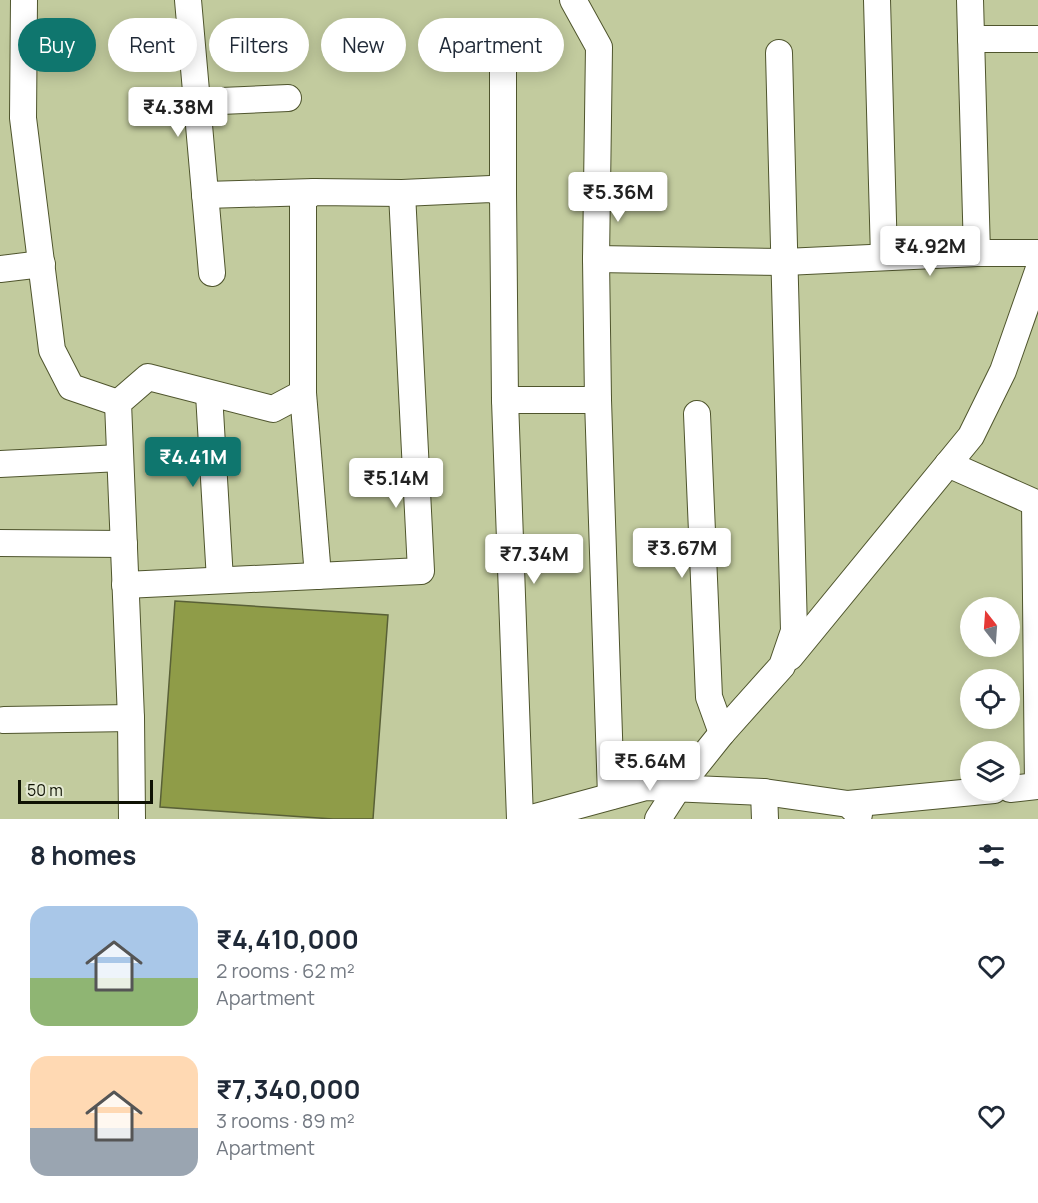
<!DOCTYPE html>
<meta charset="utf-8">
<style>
:root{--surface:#fff;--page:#f6f6f7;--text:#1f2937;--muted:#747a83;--accent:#0f766e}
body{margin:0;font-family:Manrope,sans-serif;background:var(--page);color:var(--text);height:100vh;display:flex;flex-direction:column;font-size:22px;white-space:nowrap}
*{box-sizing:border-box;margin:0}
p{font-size:20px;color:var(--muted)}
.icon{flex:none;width:33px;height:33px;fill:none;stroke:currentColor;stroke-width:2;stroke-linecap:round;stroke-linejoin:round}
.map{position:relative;height:819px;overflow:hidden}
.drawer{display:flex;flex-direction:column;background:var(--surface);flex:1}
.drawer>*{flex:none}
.hud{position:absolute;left:18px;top:18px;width:600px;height:54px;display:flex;gap:12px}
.needle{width:39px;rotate:343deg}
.tools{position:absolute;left:960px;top:597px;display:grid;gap:12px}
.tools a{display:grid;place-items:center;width:60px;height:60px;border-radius:50%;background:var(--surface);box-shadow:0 3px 15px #0003;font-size:30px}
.scale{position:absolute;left:18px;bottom:15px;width:135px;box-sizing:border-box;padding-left:6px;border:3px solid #0f1203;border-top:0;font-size:16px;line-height:21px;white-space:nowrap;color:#0f1203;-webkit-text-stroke:4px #e4e9d2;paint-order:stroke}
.price{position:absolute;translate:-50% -51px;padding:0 14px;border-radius:6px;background:#fff;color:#222;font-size:20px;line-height:39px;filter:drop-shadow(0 2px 3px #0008)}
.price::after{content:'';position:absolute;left:50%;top:36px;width:18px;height:14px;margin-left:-9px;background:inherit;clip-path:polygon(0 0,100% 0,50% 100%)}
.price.on{background:var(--accent);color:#fff}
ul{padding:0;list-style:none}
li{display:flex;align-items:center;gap:18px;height:150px;padding:0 30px}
li span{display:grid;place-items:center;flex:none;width:168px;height:120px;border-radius:18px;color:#555}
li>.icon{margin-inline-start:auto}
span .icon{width:72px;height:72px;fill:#fffc;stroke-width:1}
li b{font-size:26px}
h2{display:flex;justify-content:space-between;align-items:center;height:72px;padding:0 30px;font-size:26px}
.tag{padding:0 21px;border-radius:27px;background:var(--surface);box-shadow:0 3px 15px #0003;font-size:21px;line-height:54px}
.tag.on{background:var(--accent);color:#fff}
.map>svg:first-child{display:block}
.building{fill:#8f9c48;stroke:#596037;stroke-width:1.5}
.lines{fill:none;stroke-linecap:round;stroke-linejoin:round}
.minor-casing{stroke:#4f552d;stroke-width:28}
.minor{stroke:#fff;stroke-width:26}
</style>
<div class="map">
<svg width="1038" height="819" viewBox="0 0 1038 819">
<rect width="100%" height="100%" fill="#c2cb9e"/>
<!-- building -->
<polygon class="building" points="175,601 388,615 373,819 333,819 160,807"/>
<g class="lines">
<defs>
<g id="minor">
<polyline points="24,0 23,118 52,350 71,387 118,403"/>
<polyline points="188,0 212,273"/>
<polyline points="573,0 599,47 596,259 598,400 611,796"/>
<polyline points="877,0 884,257"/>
<polyline points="971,39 1038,39"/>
<polyline points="503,65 503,194"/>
<polyline points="150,104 288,98"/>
<polyline points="205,195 314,192"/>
<polyline points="977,253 1038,253"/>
<polyline points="596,259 785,262 977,253 970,0"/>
<polyline points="0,269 42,264"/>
<polyline points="303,393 318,576"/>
<polyline points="209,394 220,580"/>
<polyline points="697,414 709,697 722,733"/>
<polyline points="0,464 120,458"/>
<polyline points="948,464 1038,504"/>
<polyline points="1035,503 1038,786"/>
<polyline points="0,543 124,544"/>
<polyline points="125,585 421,571 402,193"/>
<polyline points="790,657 971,436 1003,371 1038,271"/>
<polyline points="4,720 131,718"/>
<polyline points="1010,789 1038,786"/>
<polyline points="764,792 765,819"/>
<polyline points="848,804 994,790"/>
<polyline points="132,819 131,718 118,403 148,377 273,409 303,393 303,199 314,192 402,193 491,189 503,194 505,400"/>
<polyline points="520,819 505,400 598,400"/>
<polyline points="528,819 646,787 764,792 848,804 859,814 858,819"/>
<polyline points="658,819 678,788 722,733 782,666 794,631 779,53"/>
</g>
</defs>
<!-- minor casing -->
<use href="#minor" class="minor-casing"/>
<!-- minor -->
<use href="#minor" class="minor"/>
</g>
</svg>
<div class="tools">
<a><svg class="needle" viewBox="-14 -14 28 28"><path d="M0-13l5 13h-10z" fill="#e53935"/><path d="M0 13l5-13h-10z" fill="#747a83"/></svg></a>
<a><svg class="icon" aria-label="locate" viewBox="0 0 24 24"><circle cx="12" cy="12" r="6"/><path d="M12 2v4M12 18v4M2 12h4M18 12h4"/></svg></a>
<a><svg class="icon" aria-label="layers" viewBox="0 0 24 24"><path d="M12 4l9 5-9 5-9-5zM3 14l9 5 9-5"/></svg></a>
</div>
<div class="scale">50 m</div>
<b class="price" style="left:178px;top:138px">₹4.38M</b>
<b class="price" style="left:618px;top:223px">₹5.36M</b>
<b class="price" style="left:930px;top:277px">₹4.92M</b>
<b class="price on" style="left:193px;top:488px">₹4.41M</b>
<b class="price" style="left:396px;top:509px">₹5.14M</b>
<b class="price" style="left:682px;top:579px">₹3.67M</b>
<b class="price" style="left:534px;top:585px">₹7.34M</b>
<b class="price" style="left:650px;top:792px">₹5.64M</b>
<div class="hud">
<a class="tag on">Buy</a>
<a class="tag">Rent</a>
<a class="tag">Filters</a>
<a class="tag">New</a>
<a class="tag">Apartment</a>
</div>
</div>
<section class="drawer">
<h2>8 homes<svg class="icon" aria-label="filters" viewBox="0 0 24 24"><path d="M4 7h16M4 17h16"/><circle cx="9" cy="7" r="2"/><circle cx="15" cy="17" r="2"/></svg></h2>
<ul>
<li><span style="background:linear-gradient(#a9c7e8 60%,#8fb573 0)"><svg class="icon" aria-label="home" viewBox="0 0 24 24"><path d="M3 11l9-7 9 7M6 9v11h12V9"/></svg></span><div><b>₹4,410,000</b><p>2 rooms · 62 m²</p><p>Apartment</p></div><svg class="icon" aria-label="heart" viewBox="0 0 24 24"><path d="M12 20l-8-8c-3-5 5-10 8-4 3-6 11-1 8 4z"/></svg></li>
<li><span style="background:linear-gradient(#ffd9b3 60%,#9aa5b1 0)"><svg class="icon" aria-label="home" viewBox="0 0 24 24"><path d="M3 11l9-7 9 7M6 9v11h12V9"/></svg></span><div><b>₹7,340,000</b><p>3 rooms · 89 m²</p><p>Apartment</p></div><svg class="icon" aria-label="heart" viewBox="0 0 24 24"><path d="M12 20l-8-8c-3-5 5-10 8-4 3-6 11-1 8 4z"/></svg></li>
</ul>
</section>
